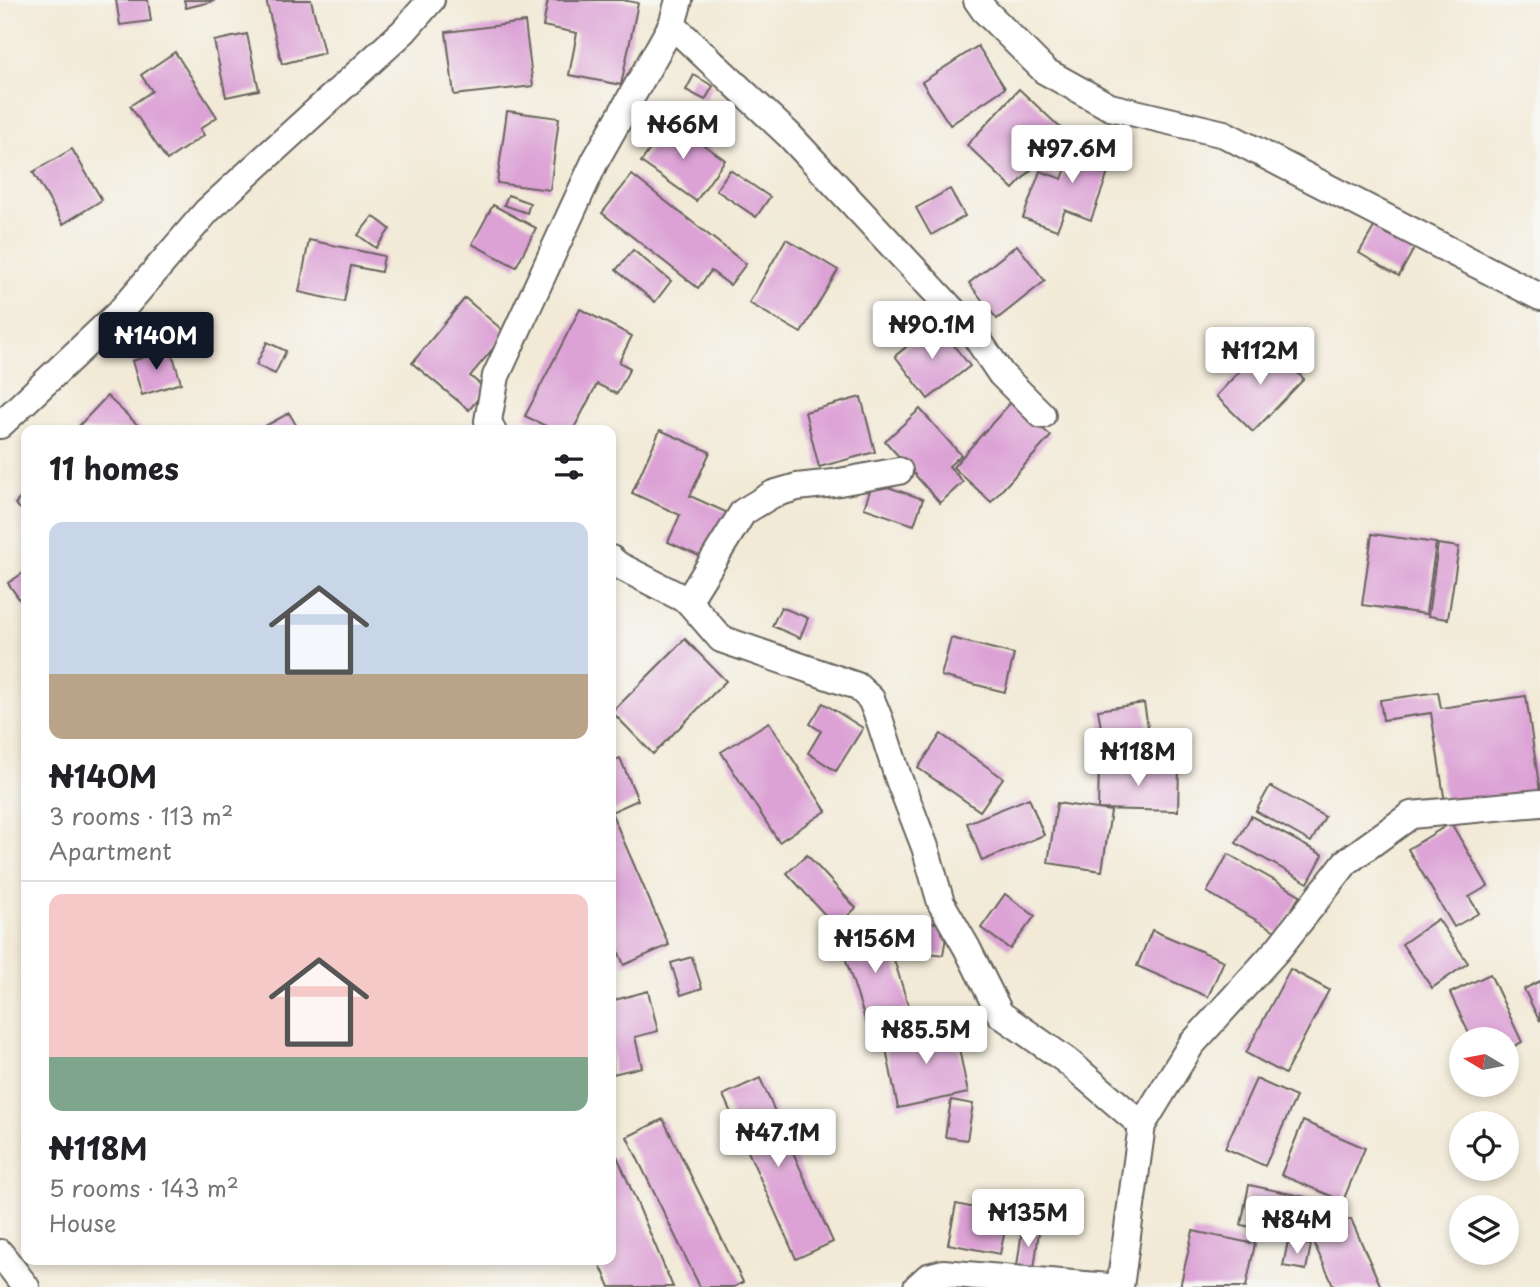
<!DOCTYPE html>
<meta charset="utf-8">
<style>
:root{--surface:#fff;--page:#f6f6f6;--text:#202124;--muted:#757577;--line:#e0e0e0;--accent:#111827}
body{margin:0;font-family:"Playpen Sans",sans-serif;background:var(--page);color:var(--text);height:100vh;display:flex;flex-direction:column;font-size:26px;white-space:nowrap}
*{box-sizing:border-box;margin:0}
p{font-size:23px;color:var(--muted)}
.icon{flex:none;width:38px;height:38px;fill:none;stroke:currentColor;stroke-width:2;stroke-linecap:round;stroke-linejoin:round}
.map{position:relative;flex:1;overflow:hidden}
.sheet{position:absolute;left:21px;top:425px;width:595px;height:840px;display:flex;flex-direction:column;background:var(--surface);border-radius:14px;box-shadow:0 4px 10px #0003}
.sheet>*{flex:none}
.needle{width:46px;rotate:280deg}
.tools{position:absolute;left:1449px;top:1027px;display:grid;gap:14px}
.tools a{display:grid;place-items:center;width:70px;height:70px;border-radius:50%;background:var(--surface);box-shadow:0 4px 10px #0003;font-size:35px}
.price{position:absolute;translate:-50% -60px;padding:0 16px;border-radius:7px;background:#fff;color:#222;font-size:23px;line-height:46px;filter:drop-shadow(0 2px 4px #0008)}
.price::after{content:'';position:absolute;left:50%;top:42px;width:21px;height:16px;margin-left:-10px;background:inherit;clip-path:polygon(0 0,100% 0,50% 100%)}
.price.active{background:var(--accent);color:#fff}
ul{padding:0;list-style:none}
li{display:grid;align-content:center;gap:14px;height:371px;padding:0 28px}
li+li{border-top:2px solid var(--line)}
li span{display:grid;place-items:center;height:217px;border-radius:14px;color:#555}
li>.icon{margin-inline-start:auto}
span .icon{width:126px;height:126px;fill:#fffc;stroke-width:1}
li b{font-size:30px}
h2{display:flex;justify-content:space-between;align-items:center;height:84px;padding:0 28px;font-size:30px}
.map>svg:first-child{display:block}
.building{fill:#dca1d5}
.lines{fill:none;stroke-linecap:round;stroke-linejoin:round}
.minor-casing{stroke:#67645d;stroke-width:30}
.minor{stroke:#fff;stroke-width:26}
</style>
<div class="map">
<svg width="1540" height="1287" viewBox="0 0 1540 1287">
<rect width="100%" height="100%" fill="#f6f6f2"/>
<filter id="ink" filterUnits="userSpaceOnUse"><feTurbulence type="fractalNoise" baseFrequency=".0143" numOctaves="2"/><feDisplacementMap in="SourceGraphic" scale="14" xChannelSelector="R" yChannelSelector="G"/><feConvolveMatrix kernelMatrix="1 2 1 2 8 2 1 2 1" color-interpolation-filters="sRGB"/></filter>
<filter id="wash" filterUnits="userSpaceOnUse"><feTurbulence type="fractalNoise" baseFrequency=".00686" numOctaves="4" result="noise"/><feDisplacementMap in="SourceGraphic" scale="28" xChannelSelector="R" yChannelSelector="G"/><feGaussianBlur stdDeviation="1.57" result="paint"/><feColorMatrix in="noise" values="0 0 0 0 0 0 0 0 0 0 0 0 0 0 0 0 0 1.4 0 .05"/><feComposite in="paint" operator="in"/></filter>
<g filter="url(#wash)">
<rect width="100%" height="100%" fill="#f2ead7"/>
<g id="blocks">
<!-- building -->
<g class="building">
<polygon points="116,0 148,0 151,21 120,25"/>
<polygon points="184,0 214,0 214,1 186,8"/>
<polygon points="266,0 311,0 324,53 282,64"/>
<polygon points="548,0 622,0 638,3 621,85 569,75 577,33 543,26"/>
<polygon points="525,22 533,86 454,95 446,32"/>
<polygon points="247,34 259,90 226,97 214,41"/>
<polygon points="978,46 1005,88 950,125 922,82"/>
<polygon points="175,52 217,117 200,129 204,135 167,160 130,106 152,91 141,75"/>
<polygon points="694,75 713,86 705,100 686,90"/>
<polygon points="1019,89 1066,133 1013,189 967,145"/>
<polygon points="507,111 559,118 550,190 497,183"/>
<polygon points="670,121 725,160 696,201 641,162"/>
<polygon points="1079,134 1117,148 1091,220 1065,210 1057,230 1023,218 1040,171 1062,179"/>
<polygon points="72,149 102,200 63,224 33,172"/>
<polygon points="730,170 770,197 756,217 716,190"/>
<polygon points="632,175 746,264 730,285 711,271 698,288 602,213"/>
<polygon points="950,189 965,216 931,235 916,208"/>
<polygon points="508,195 530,203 527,213 504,205"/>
<polygon points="493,205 536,228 516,267 472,244"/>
<polygon points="373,216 390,229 376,248 358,235"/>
<polygon points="1377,222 1416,245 1399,276 1359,253"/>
<polygon points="786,239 838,270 801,333 749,303"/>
<polygon points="309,240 384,256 381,272 351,266 344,302 299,292"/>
<polygon points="1017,245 1045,281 997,319 969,283"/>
<polygon points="633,250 671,281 655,302 616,270"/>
<polygon points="465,298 506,333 470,376 486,389 469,410 412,363"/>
<polygon points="580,309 632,336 619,362 630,368 617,394 597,384 573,430 554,430 525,416"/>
<polygon points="936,323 970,366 928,399 895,356"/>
<polygon points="267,342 286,351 275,374 256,365"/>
<polygon points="1266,343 1304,379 1253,432 1216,396"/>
<polygon points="171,349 181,383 142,395 132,361"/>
<polygon points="107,396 143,430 75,430"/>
<polygon points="861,397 875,452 819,467 805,412"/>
<polygon points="1012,401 1051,436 991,502 953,467"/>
<polygon points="920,409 961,455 949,466 963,482 940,503 885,441"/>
<polygon points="289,413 299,430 258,430"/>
<polygon points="660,430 710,452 690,496 728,513 708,560 668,542 680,515 632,493"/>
<polygon points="873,482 923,499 914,525 864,508"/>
<polygon points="26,492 26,514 15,504"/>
<polygon points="1372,534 1436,543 1426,614 1362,605"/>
<polygon points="1438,544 1459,547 1448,619 1428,616"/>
<polygon points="26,571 26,609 8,583"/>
<polygon points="781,607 808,618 800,638 772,626"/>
<polygon points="951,638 1014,654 1005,692 941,676"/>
<polygon points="685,639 726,681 653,754 612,712"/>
<polygon points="1438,692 1441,708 1526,696 1540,792 1446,809 1431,713 1383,720 1380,700"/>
<polygon points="823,703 863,728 836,771 808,753 821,731 810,724"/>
<polygon points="1144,703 1151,745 1105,752 1098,710"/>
<polygon points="769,722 826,811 779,842 721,752"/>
<polygon points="941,734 1003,778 980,811 918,768"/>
<polygon points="620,758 638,800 611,812 669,945 624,965 611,934 611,762"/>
<polygon points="1099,765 1179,767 1178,811 1098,809"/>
<polygon points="1270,786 1325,817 1311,842 1256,811"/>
<polygon points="1029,798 1044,835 982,861 967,823"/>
<polygon points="1057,803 1111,811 1102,871 1048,863"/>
<polygon points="1251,816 1323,855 1308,883 1236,843"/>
<polygon points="1451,823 1488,886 1469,897 1479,913 1454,927 1408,849"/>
<polygon points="1228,854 1300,895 1279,933 1207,892"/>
<polygon points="807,855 856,908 836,927 787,873"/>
<polygon points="1005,894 1035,916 1010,949 981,928"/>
<polygon points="1438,919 1468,963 1432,988 1402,944"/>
<polygon points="925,921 948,925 943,955 920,952"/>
<polygon points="884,927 909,1008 866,1022 840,942"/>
<polygon points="1152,930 1224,961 1208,997 1137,966"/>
<polygon points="692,957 702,988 681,995 671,963"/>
<polygon points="1290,969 1329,990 1285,1074 1246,1053"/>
<polygon points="1490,974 1522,1042 1507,1050 1507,1040 1472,1040 1450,993"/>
<polygon points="1540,981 1540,1022 1524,989"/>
<polygon points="648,991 658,1031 635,1037 642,1067 613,1074 611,1001"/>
<polygon points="954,1024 968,1093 898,1108 884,1039"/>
<polygon points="760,1078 833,1242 796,1259 723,1095"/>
<polygon points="1256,1079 1296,1097 1265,1166 1225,1148"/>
<polygon points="951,1100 973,1104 967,1140 945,1137"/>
<polygon points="663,1119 743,1282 734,1287 700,1287 627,1137"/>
<polygon points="1303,1121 1365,1148 1343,1201 1281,1175"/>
<polygon points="617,1156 673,1287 610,1287 598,1260 611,1260 611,1159"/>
<polygon points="1249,1185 1315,1199 1307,1238 1241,1225"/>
<polygon points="956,1204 1008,1215 1000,1254 948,1244"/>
<polygon points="1351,1219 1381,1287 1334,1287 1311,1237"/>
<polygon points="1022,1230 1039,1232 1034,1269 1017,1266"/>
<polygon points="1193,1231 1255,1244 1246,1287 1180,1287"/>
<polygon points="1288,1241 1311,1245 1306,1270 1283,1266"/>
</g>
</g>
</g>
<g filter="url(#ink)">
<use href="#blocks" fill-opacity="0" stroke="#67645d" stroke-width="2"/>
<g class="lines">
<defs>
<g id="minor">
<polyline points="977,0 984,10 1045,71 1110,107 1224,134 1540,297"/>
<polyline points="672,25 789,135 972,331 1001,374 1042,415"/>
<polyline points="0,425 119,313 207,211 404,31 431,0"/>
<polyline points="492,430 488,421 496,376 595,161 672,25 679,0"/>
<polyline points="611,559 618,565 688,601 721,639 857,686 871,699 880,721 898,777 925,847 941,903 967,948 1000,1014 1067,1061 1142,1125"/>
<polyline points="688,601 743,512 773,494 797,487 834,483 899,471"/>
<polyline points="0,1253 26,1287"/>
<polyline points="917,1287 928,1277 943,1273 1109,1287"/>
<polyline points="1120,1287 1142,1125 1191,1045 1278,949 1346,862 1411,815 1540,803"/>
</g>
</defs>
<!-- minor casing -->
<use href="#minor" class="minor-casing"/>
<!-- minor -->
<use href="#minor" class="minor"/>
</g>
</g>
</svg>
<div class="tools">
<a><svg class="needle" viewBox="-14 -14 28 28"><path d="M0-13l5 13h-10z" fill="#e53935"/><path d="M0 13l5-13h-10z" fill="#757577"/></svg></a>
<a><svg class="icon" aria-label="locate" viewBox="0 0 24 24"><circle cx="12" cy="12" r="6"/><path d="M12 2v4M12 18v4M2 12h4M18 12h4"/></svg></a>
<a><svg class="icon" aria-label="layers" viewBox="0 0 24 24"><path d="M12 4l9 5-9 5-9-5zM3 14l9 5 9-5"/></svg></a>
</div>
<b class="price" style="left:683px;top:161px">₦66M</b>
<b class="price" style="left:1072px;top:185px">₦97.6M</b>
<b class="price" style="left:932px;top:361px">₦90.1M</b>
<b class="price active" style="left:156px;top:372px">₦140M</b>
<b class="price" style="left:1260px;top:387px">₦112M</b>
<b class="price" style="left:1138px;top:788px">₦118M</b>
<b class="price" style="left:875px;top:975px">₦156M</b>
<b class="price" style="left:926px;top:1066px">₦85.5M</b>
<b class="price" style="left:778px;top:1169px">₦47.1M</b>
<b class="price" style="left:1028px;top:1249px">₦135M</b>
<b class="price" style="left:1297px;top:1256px">₦84M</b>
<section class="sheet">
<h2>11 homes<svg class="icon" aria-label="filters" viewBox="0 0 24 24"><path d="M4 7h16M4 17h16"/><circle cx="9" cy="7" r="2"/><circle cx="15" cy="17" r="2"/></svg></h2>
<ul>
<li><span style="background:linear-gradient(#c9d6e8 70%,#b9a48a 0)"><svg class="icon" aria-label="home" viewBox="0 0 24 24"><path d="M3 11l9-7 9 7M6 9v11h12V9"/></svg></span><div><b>₦140M</b><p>3 rooms · 113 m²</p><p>Apartment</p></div></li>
<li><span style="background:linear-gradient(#f6c9c9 75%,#7fa58c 0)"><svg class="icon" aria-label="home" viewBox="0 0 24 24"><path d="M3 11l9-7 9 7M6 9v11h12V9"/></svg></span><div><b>₦118M</b><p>5 rooms · 143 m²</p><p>House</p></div></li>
</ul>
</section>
</div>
